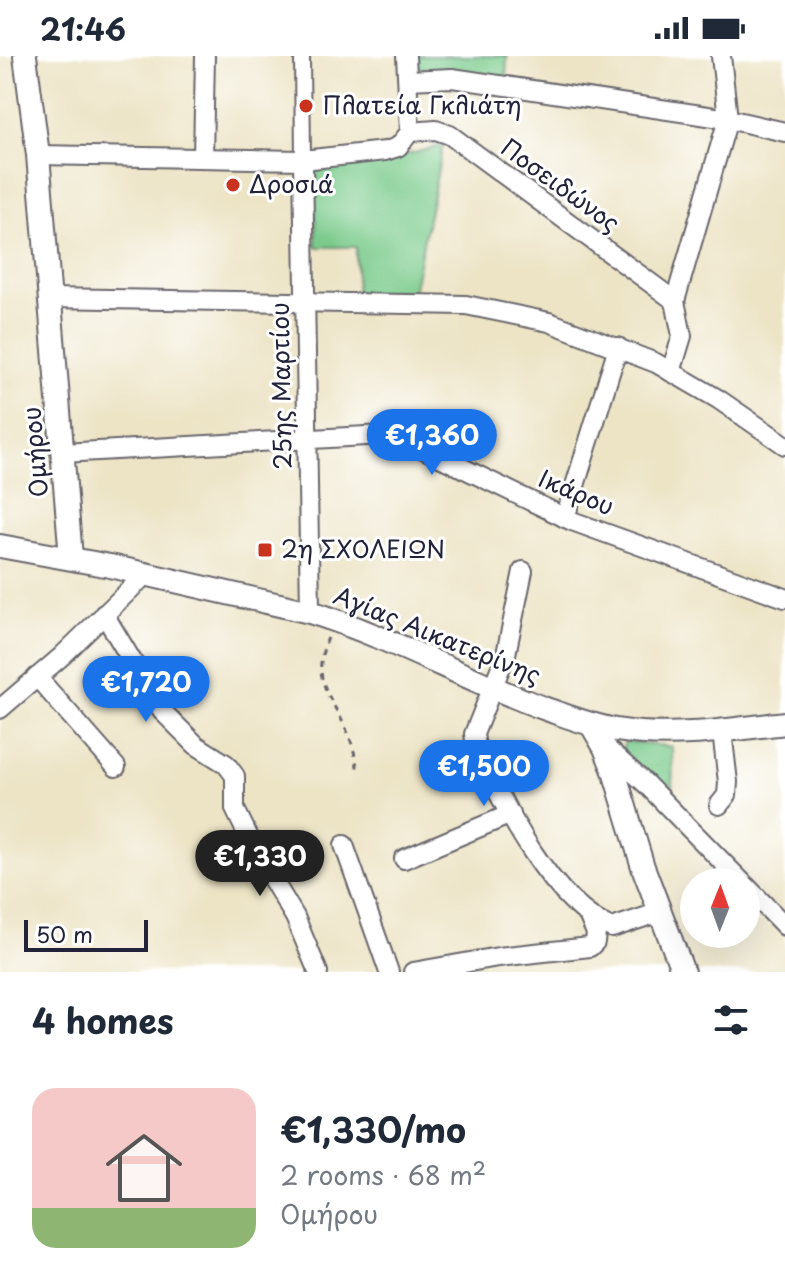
<!DOCTYPE html>
<meta charset="utf-8">
<style>
:root{--surface:#fff;--page:#f6f6f7;--text:#1f2937;--muted:#747a83;--line:#e0e1e3;--accent:#1a73e8}
body{margin:0;font-family:"Playpen Sans",sans-serif;background:var(--page);color:var(--text);height:100vh;display:flex;flex-direction:column;font-size:30px;white-space:nowrap}
*{box-sizing:border-box;margin:0}
p{font-size:26px;color:var(--muted)}
.icon{flex:none;width:44px;height:44px;fill:none;stroke:currentColor;stroke-width:2;stroke-linecap:round;stroke-linejoin:round}
.map{position:relative;height:916px;overflow:hidden}
.details{display:flex;flex-direction:column;background:var(--surface);flex:1}
.details>*{flex:none}
.needle{width:52px;rotate:1deg}
.controls{position:absolute;left:680px;top:812px;display:grid;gap:16px}
.controls a{display:grid;place-items:center;width:80px;height:80px;border-radius:50%;background:var(--surface);box-shadow:0 8px 32px #0002;font-size:40px}
.scale{position:absolute;left:24px;bottom:20px;width:124px;box-sizing:border-box;padding-left:8px;border:4px solid #22223b;border-top:0;font-size:22px;line-height:28px;white-space:nowrap;color:#22223b;-webkit-text-stroke:6px #fff;paint-order:stroke}
.price{position:absolute;translate:-50% -68px;padding:0 18px;border-radius:28px;background:var(--accent);color:#fff;font-size:26px;line-height:52px;filter:drop-shadow(0 2px 4px #0008)}
.price::after{content:'';position:absolute;left:50%;top:48px;width:24px;height:18px;margin-left:-12px;background:inherit;clip-path:polygon(0 0,100% 0,50% 100%)}
.price.on{background:#222;color:#fff}
ul{padding:0;list-style:none}
li{display:flex;align-items:center;gap:24px;height:200px;padding:0 32px}
li+li{border-top:2px solid var(--line)}
li span{display:grid;place-items:center;flex:none;width:224px;height:160px;border-radius:24px;color:#555}
li>.icon{margin-inline-start:auto}
span .icon{width:96px;height:96px;fill:#fffc;stroke-width:1}
li b{font-size:34px}
h2{display:flex;justify-content:space-between;align-items:center;height:96px;padding:0 32px;font-size:34px}
.status{display:flex;justify-content:space-between;align-items:center;height:56px;padding:0 40px;background:var(--surface);direction:ltr}
.status svg{height:22px;fill:currentColor}
.map>svg:first-child{display:block}
.green{fill:#7ccb8c;stroke:#4f7664;stroke-width:2}
.lines{fill:none;stroke-linecap:round;stroke-linejoin:round}
.pedestrian-casing{stroke:#69666c;stroke-width:18}
.minor-casing{stroke:#69666c;stroke-width:22}
.tertiary-casing{stroke:#69666c;stroke-width:26}
.path{stroke:#69666c;stroke-width:3;stroke-dasharray:6 6;stroke-linecap:butt}
.pedestrian{stroke:#fff;stroke-width:14}
.minor{stroke:#fff;stroke-width:18}
.tertiary{stroke:#fff;stroke-width:22}
.poi-dot{fill:#c8321e;stroke:#fff;stroke-width:3}
.labels{text-anchor:middle;stroke-width:6;stroke-linejoin:round;paint-order:stroke}
.poi-label{font-size:24px;fill:#22223b;stroke:#fff;text-anchor:start}
.street-label{font-size:24px;fill:#22223b;stroke:#fff}
</style>
<div class="status"><b>21:46</b><svg viewBox="0 0 49 12"><path d="M0 12V9h3v3zM5 12V6h3v6zM10 12V3h3v9zM15 12V0h3v12zM26 1h20v11H26zM47 4h2v5h-2z"/></svg></div>
<div class="map">
<svg width="785" height="916" viewBox="0 0 785 916">
<rect width="100%" height="100%" fill="#fff"/>
<filter id="ink" filterUnits="userSpaceOnUse"><feTurbulence type="fractalNoise" baseFrequency=".0125" numOctaves="2"/><feDisplacementMap in="SourceGraphic" scale="16" xChannelSelector="R" yChannelSelector="G"/><feConvolveMatrix kernelMatrix="1 2 1 2 8 2 1 2 1" color-interpolation-filters="sRGB"/></filter>
<filter id="wash" filterUnits="userSpaceOnUse"><feTurbulence type="fractalNoise" baseFrequency=".006" numOctaves="4" result="noise"/><feDisplacementMap in="SourceGraphic" scale="32" xChannelSelector="R" yChannelSelector="G"/><feGaussianBlur stdDeviation="1.8" result="paint"/><feColorMatrix in="noise" values="0 0 0 0 0 0 0 0 0 0 0 0 0 0 0 0 0 1.4 0 .05"/><feComposite in="paint" operator="in"/></filter>
<g filter="url(#wash)">
<rect width="100%" height="100%" fill="#ede4c6"/>
<!-- green -->
<g class="green">
<polygon points="410,0 507,0 506,23 410,10"/>
<path d="M443,89L412,242L356,240V191H316L315,108C359,105 401,103 443,89Z"/>
<polygon points="625,685 672,691 673,740 621,696"/>
</g>
</g>
<g filter="url(#ink)">
<g class="lines">
<defs>
<polyline id="pedestrian" points="302,0 303,104"/>
<g id="minor">
<polyline points="408,24 452,22 728,63 785,76"/>
<polyline points="410,76 436,74 450,79 675,245"/>
<polyline points="38,99 303,104 385,95 398,91 410,76 406,0"/>
<polyline points="203,102 205,0"/>
<polyline points="303,104 310,556"/>
<polyline points="49,242 466,249 549,266 656,307 718,343 785,389"/>
<polyline points="671,316 682,280 675,245 728,63 721,0"/>
<polyline points="62,397 384,379 411,387 572,465 785,542"/>
<polyline points="565,462 618,291"/>
<path d="M523,515L506,598L474,678L476,691C502,747 552,849 612,872L660,856"/>
<polyline points="104,558 162,655 196,689 226,708 235,720 235,753 256,796 295,861 318,916"/>
<polyline points="37,621 116,711"/>
<polyline points="0,653 62,600 146,518"/>
<polyline points="607,693 645,727 742,826"/>
<polyline points="719,749 727,739 728,726 722,676"/>
<polyline points="344,789 389,916"/>
<polyline points="404,803 511,758"/>
<polyline points="746,830 785,870"/>
<polyline points="413,916 498,901 590,891 595,886 596,877 589,861"/>
</g>
<g id="tertiary">
<polyline points="25,0 38,99 71,502"/>
<path d="M0,490L110,510L310,556C391,581 466,624 546,653C569,661 592,670 616,674C673,683 728,674 785,667"/>
<polyline points="591,668 605,692 614,715 643,811 683,916"/>
</g>
</defs>
<!-- pedestrian casing -->
<use href="#pedestrian" class="pedestrian-casing"/>
<!-- minor casing -->
<use href="#minor" class="minor-casing"/>
<!-- tertiary casing -->
<use href="#tertiary" class="tertiary-casing"/>
<!-- path -->
<path class="path" d="M328,582C309,622 332,641 347,675C353,689 356,702 358,717"/>
<!-- pedestrian -->
<use href="#pedestrian" class="pedestrian"/>
<!-- minor -->
<use href="#minor" class="minor"/>
<!-- tertiary -->
<use href="#tertiary" class="tertiary"/>
</g>
</g>
<!-- markers -->
<g class="poi-dot">
<circle cx="306" cy="50" r="8"/>
<circle cx="233" cy="129" r="8"/>
<rect x="257" y="486" width="16" height="16" rx="4"/>
</g>
<g class="labels">
<!-- poi labels -->
<g class="poi-label">
<text x="322" y="58">Πλατεία Γκλιάτη</text>
<text x="249" y="137">Δροσιά</text>
<text x="281" y="502">2η ΣΧΟΛΕΙΩΝ</text>
</g>
<!-- street labels -->
<g class="street-label">
<text transform="translate(560 130) rotate(36)" y="8">Ποσειδώνος</text>
<text transform="translate(282 330) rotate(-91)" y="8">25ης Μαρτίου</text>
<text transform="translate(36 396) rotate(-95)" y="8">Ομήρου</text>
<text transform="translate(576 437) rotate(23)" y="8">Ικάρου</text>
<text transform="translate(437 580) rotate(22)" y="8">Αγίας Αικατερίνης</text>
</g>
</g>
</svg>
<div class="controls">
<a><svg class="needle" viewBox="-14 -14 28 28"><path d="M0-13l5 13h-10z" fill="#e53935"/><path d="M0 13l5-13h-10z" fill="#747a83"/></svg></a>
</div>
<div class="scale">50 m</div>
<b class="price" style="left:432px;top:421px">€1,360</b>
<b class="price" style="left:146px;top:668px">€1,720</b>
<b class="price" style="left:484px;top:752px">€1,500</b>
<b class="price on" style="left:260px;top:842px">€1,330</b>
</div>
<section class="details">
<h2>4 homes<svg class="icon" aria-label="filters" viewBox="0 0 24 24"><path d="M4 7h16M4 17h16"/><circle cx="9" cy="7" r="2"/><circle cx="15" cy="17" r="2"/></svg></h2>
<ul>
<li><span style="background:linear-gradient(#f6c9c9 75%,#8fb573 0)"><svg class="icon" aria-label="home" viewBox="0 0 24 24"><path d="M3 11l9-7 9 7M6 9v11h12V9"/></svg></span><div><b>€1,330/mo</b><p>2 rooms · 68 m²</p><p>Ομήρου</p></div></li>
</ul>
</section>
